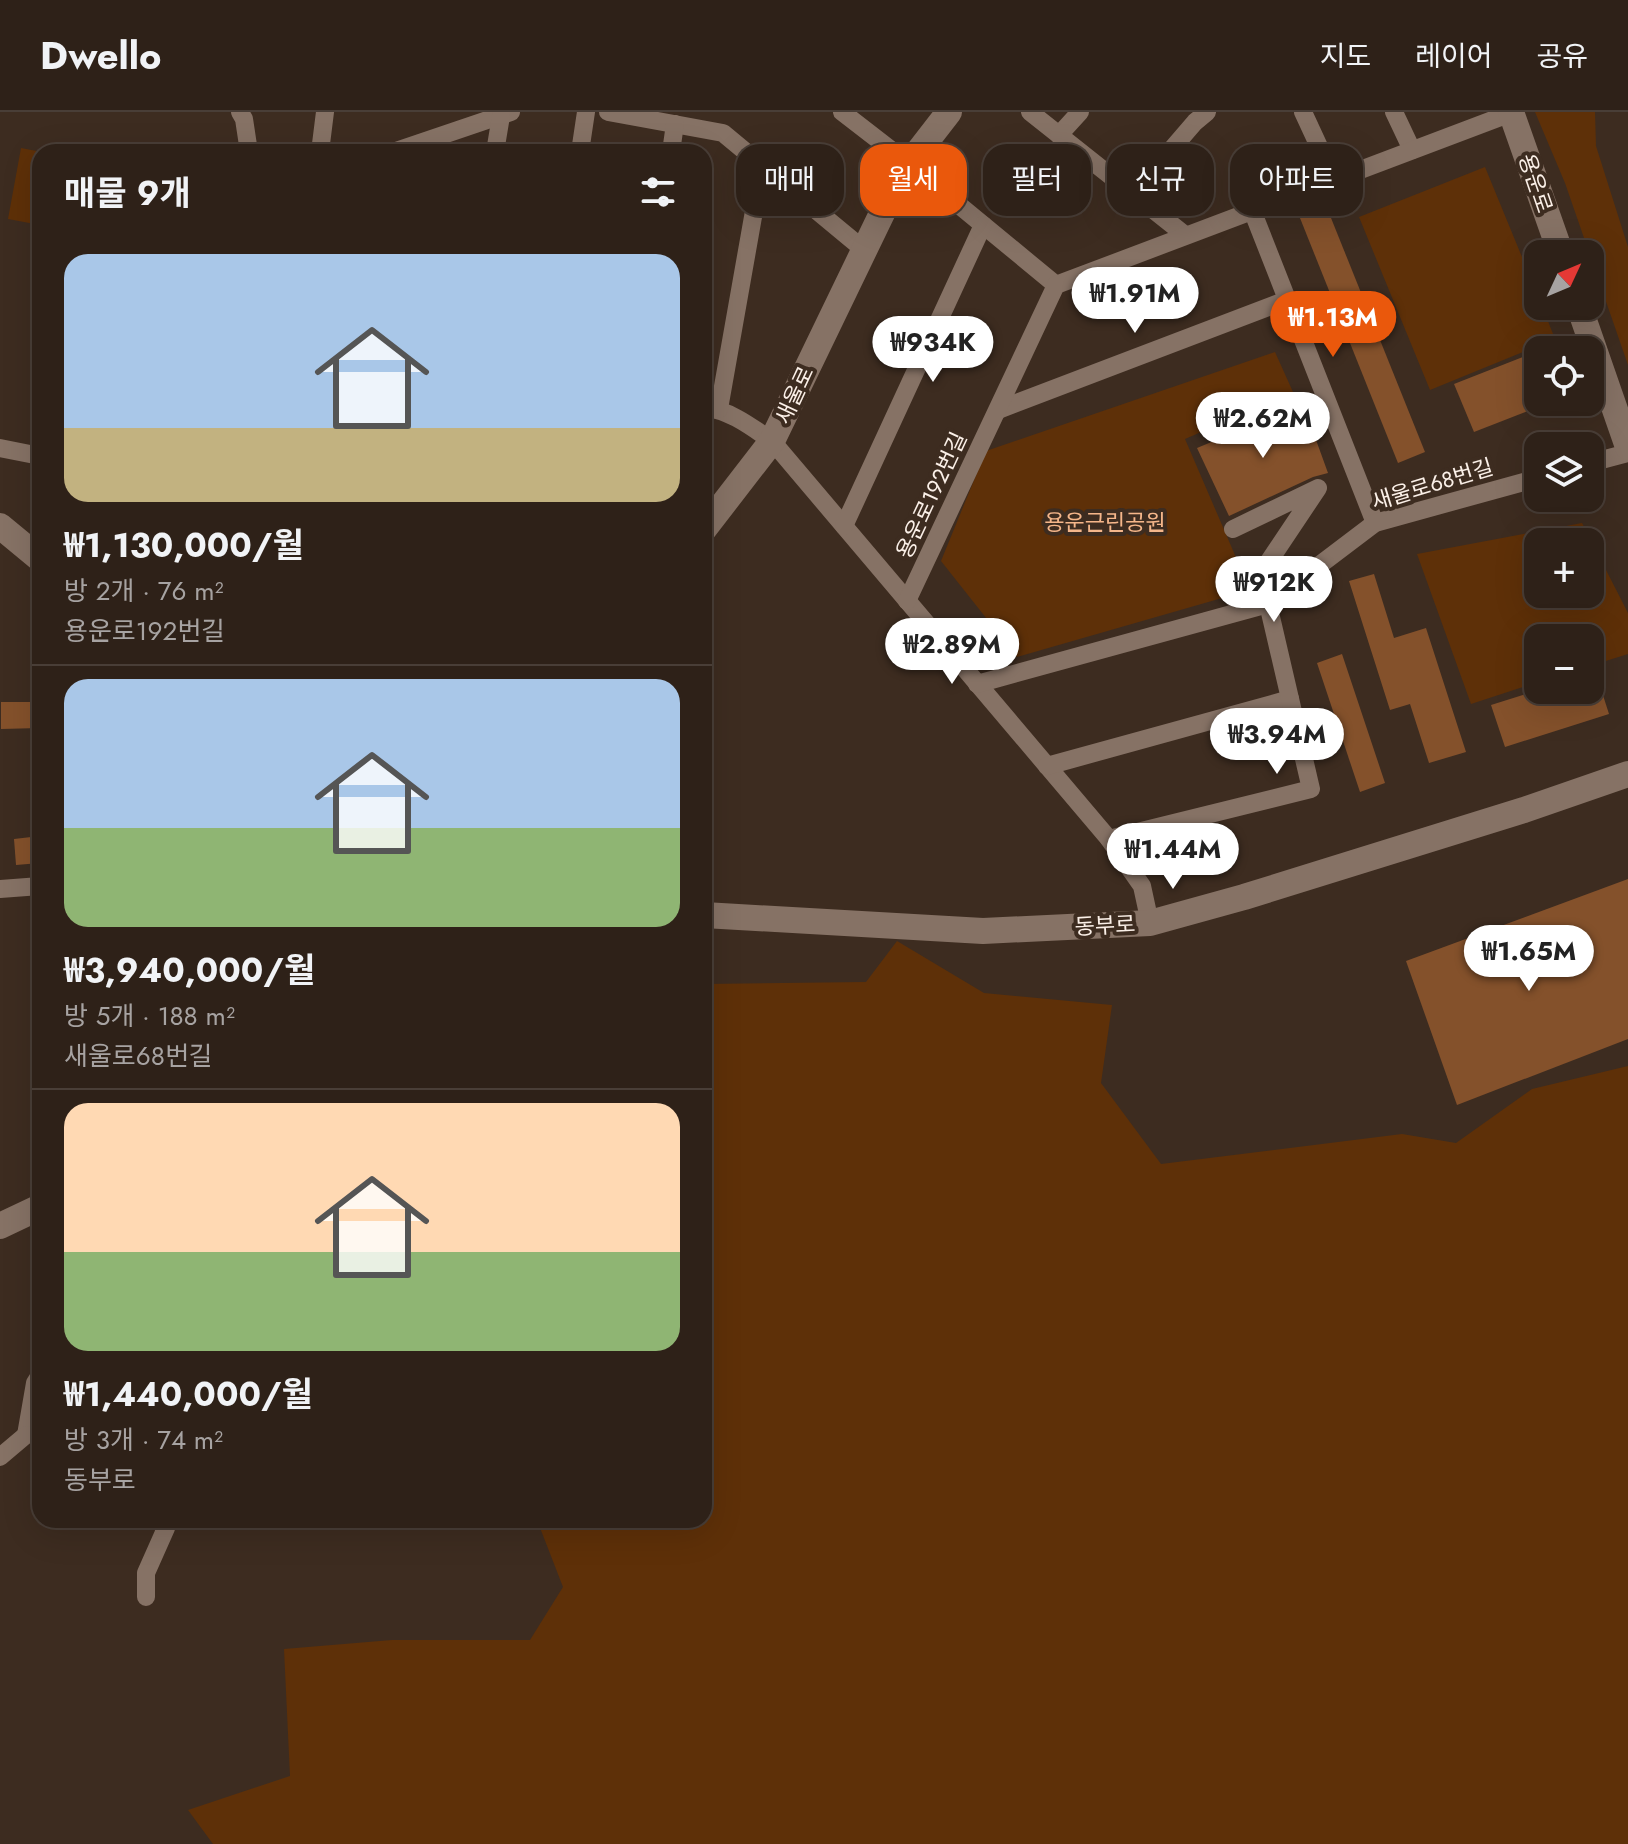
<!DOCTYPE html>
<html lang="ko">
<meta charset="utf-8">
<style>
:root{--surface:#2e2118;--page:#362921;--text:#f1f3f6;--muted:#a7a3a2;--line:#493e37;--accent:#ea580c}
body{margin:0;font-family:Jost,"Noto Sans KR",sans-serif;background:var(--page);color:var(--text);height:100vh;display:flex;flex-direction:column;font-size:30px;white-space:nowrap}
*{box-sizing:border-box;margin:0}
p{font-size:26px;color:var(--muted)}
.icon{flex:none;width:44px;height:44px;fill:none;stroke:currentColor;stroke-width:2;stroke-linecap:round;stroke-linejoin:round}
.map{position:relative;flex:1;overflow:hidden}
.panel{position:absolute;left:32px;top:32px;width:680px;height:1384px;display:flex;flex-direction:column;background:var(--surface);border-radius:24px;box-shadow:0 8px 32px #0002,0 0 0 2px var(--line)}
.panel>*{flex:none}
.hud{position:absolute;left:736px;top:32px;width:760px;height:72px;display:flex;gap:16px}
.needle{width:52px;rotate:46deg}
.buttons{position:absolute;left:1524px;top:128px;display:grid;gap:16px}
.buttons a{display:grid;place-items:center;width:80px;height:80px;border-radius:16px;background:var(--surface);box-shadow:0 8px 32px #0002,0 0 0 2px var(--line);font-size:40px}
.price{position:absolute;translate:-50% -68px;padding:0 18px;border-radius:28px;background:#fff;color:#222;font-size:26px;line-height:52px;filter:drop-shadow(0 2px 4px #0008)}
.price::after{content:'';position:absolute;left:50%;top:48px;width:24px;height:18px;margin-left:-12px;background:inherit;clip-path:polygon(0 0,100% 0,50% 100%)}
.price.active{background:var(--accent);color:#fff}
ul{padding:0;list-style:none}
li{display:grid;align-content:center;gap:16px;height:424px;padding:0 32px}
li+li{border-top:2px solid var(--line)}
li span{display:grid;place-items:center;height:248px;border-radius:24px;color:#555}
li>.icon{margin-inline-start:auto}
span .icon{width:144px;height:144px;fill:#fffc;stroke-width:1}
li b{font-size:34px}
h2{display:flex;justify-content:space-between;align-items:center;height:96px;padding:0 32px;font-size:34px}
.chip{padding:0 28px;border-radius:24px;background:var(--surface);box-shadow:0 8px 32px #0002,0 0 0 2px var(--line);font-size:28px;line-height:72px}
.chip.active{background:var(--accent);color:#fff}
header{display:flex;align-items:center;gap:48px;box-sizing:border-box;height:112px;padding:0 40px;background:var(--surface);border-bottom:2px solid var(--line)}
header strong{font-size:38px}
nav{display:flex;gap:44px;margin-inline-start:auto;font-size:28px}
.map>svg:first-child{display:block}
.green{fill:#5e3008;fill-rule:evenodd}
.building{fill:#84512b}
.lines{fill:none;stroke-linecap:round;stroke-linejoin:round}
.street{stroke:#867265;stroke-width:18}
.secondary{stroke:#867265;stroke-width:26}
.labels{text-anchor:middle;stroke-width:8;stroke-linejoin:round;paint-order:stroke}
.street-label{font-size:22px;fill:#fbf0e8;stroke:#3d2c20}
.park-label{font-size:22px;fill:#f5b68a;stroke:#3d2c20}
</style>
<header>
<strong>Dwello</strong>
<nav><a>지도</a><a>레이어</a><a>공유</a></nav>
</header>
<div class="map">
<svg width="1628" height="1732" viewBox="0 0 1628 1732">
<rect width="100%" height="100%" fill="#3d2c20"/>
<!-- green -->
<g class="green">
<polygon points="1535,0 1595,0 1596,34 1628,135 1628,253 1565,71"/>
<polygon points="21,36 42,40 40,40 40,113 8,107"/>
<polygon points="1485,55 1538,184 1538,194 1542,194 1555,227 1430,278 1359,105"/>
<polygon points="1275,240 1293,280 1185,327 1250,478 1017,545 941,449 986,339"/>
<path d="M1582,411L1628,501V542L1590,554V526H1538V570L1471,592L1417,442ZM1538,430H1590V482H1538Z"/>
<polygon points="897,829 984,881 1112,893 1101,971 1161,1052 1402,1022 1456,1031 1532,977 1628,954 1628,1732 213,1732 188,1698 290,1664 284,1537 392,1528 530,1528 563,1475 537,1408 704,1408 704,872 866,870"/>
</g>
<!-- building -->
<g class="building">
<polygon points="1327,96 1425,340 1398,351 1300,106"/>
<polygon points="1538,239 1538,295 1474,320 1454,272"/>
<polygon points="1303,292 1328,361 1313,365 1229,404 1197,336"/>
<polygon points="1374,462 1394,526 1426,516 1466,640 1429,651 1410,592 1390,598 1349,469"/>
<polygon points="1342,542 1385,671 1360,680 1317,551"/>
<polygon points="1590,552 1593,552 1609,602 1505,635 1491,593 1539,578 1590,578"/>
<polygon points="1,590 40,590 40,616 1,617"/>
<polygon points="40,724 40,751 16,753 14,727"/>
<polygon points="1628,767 1628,927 1457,993 1406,849"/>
</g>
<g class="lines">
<!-- street -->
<g class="street">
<polyline points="240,0 244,7 249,40"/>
<polyline points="608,0 723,21 863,137"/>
<polyline points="842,0 908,51 1056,173"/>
<polyline points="1030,0 1185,123"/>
<polyline points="1303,0 1334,67"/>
<polyline points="1394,0 1412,38"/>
<polyline points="1059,23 1080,0"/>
<polyline points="320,40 325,0"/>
<polyline points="393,40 511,0"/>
<polyline points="495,40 501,4"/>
<polyline points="580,40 586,0"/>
<polyline points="671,40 675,12"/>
<polyline points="1133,82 1195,10 1207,0"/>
<polyline points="1252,98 1375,411"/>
<path d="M704,295C731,299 750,314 772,329L1109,727L1142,774L1150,811"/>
<polyline points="719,297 762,54"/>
<polyline points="998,298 1287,188"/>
<polyline points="0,336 40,344"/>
<polyline points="1590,351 1628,341"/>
<polyline points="844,414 983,113"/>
<polyline points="1233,417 1318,376 1235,500"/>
<polyline points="907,489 1056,173 1511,1"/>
<polyline points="977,572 1268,492 1375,411 1538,366"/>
<polyline points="1047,654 1290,587"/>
<polyline points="1109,727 1311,677 1268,492"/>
<polyline points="0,777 40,774"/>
<polyline points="26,1323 35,1271 40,1263"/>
<polyline points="0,1345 26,1323"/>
<polyline points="146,1485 146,1461 166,1416 157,1408"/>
</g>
<!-- secondary -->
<g class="secondary">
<polyline points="1511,0 1561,142"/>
<polyline points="1579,194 1628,335"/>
<polyline points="0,414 40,447"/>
<polyline points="704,417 772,329 901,62 949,0"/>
<polyline points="704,803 983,819 1150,811 1244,785 1524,698 1628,662"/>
<polyline points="0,1114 40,1095"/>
</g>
</g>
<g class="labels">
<!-- street labels -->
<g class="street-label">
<text transform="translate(1536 71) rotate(71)" y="8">용운로</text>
<text transform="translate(794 283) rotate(-65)" y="8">새울로</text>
<text transform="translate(1432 372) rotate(-17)" y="8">새울로68번길</text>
<text transform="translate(931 383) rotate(-65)" y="8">용운로192번길</text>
<text transform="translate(1105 813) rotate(-3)" y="8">동부로</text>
</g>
<!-- park labels -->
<g class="park-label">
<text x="1105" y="418">용운근린공원</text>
</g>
</g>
</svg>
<div class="buttons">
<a><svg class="needle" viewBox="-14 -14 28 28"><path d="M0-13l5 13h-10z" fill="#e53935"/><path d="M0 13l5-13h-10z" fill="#a7a3a2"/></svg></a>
<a><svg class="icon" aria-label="locate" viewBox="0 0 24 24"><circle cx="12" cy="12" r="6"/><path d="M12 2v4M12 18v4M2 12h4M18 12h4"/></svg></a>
<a><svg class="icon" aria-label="layers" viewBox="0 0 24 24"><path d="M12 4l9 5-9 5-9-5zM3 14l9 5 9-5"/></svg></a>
<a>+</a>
<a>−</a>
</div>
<b class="price" style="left:1135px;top:223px">₩1.91M</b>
<b class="price active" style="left:1333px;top:247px">₩1.13M</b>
<b class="price" style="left:933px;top:272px">₩934K</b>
<b class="price" style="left:1263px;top:348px">₩2.62M</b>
<b class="price" style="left:1274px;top:512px">₩912K</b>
<b class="price" style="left:952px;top:574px">₩2.89M</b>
<b class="price" style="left:1277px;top:664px">₩3.94M</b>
<b class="price" style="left:1173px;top:779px">₩1.44M</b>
<b class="price" style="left:1529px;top:881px">₩1.65M</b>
<div class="hud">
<a class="chip">매매</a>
<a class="chip active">월세</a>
<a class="chip">필터</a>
<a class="chip">신규</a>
<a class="chip">아파트</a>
</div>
<section class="panel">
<h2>매물 9개<svg class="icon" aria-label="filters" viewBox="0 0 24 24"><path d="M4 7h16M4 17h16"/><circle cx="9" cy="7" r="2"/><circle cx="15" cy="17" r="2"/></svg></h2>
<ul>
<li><span style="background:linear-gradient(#a9c7e8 70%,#c2b280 0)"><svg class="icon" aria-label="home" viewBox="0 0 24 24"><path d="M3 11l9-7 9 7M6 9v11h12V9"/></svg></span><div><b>₩1,130,000/월</b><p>방 2개 · 76 m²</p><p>용운로192번길</p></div></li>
<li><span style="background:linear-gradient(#a9c7e8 60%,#8fb573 0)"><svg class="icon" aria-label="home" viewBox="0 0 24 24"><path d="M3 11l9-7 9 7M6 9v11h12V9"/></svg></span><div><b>₩3,940,000/월</b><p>방 5개 · 188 m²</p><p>새울로68번길</p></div></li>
<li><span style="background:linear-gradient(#ffd9b3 60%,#8fb573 0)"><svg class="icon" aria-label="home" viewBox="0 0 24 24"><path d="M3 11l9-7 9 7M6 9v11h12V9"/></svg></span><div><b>₩1,440,000/월</b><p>방 3개 · 74 m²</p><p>동부로</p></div></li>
</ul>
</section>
</div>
